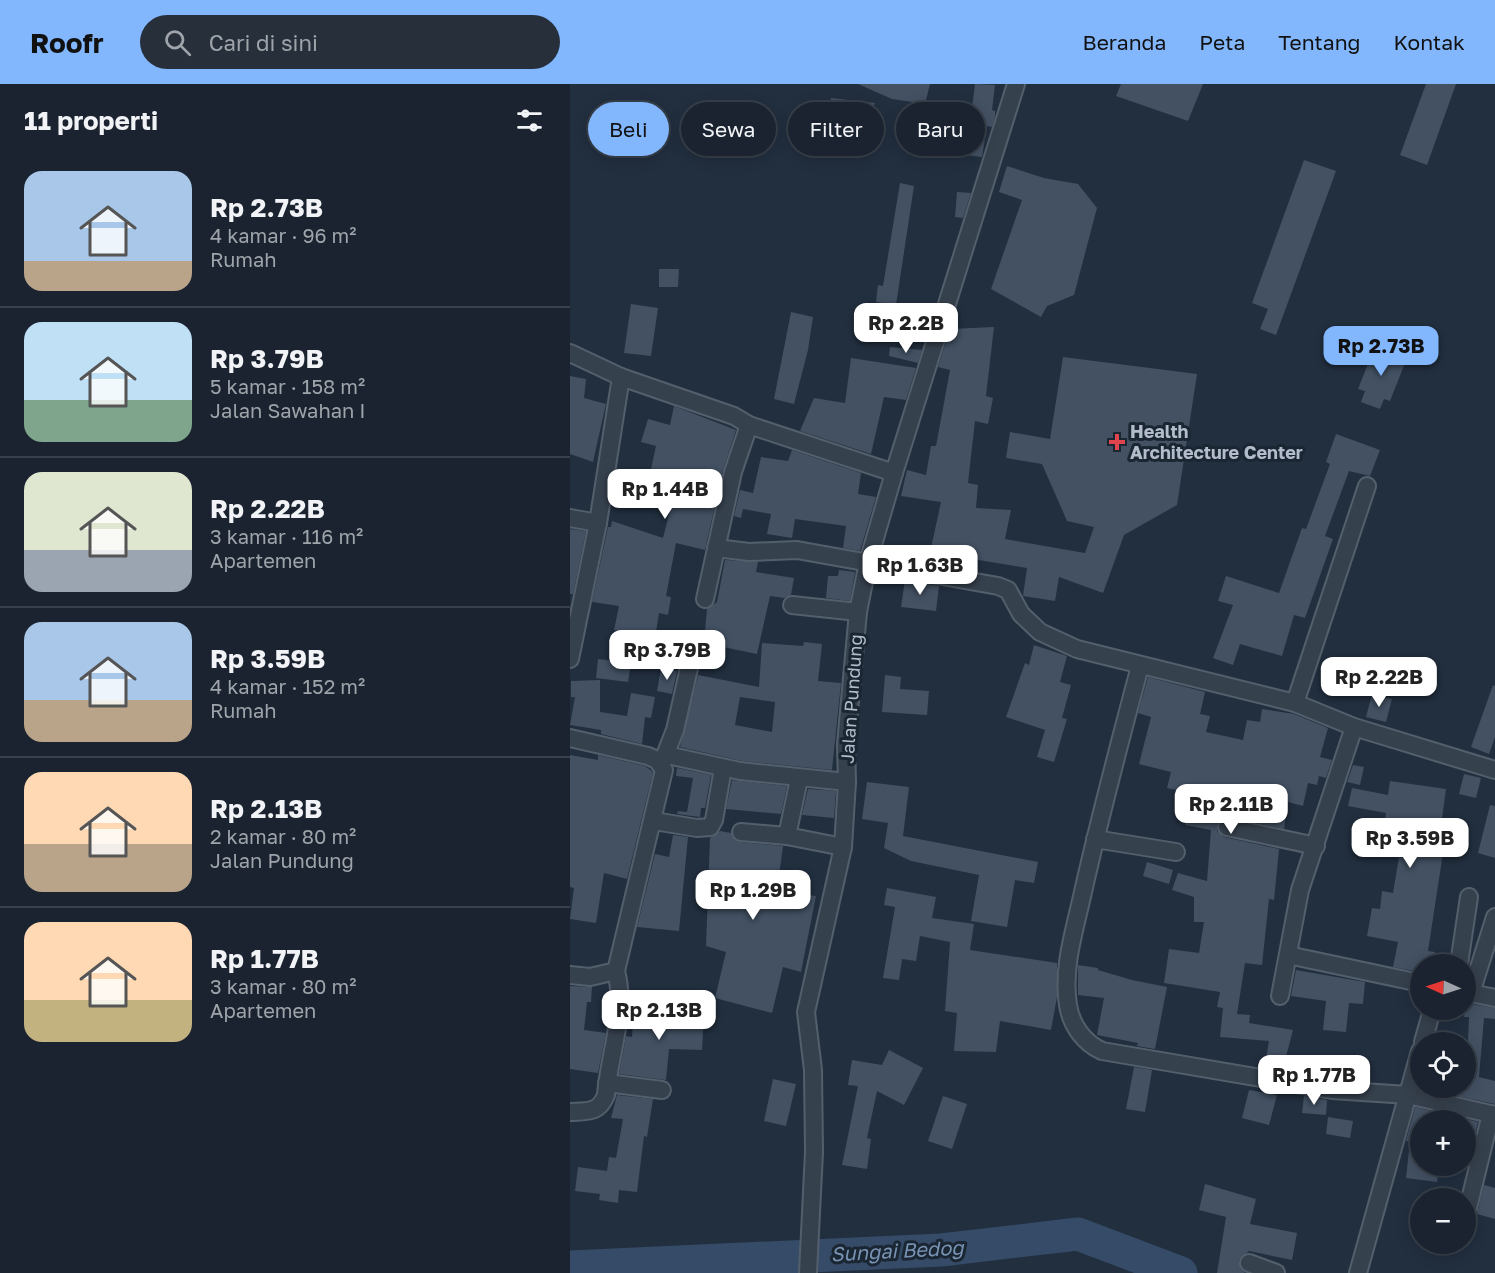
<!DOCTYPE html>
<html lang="id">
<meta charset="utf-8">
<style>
:root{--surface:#1a232f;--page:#272f3b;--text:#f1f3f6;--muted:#9fa4aa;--line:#38404b;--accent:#82b7fe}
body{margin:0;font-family:"Golos Text",sans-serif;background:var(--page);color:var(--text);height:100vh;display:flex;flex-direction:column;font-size:22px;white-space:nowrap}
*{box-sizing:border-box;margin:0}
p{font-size:20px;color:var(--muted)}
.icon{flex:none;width:33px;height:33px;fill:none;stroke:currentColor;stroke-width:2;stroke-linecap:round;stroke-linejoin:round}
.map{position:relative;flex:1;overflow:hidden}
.panel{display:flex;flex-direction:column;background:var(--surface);width:570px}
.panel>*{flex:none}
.guide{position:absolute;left:18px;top:18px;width:570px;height:54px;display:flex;gap:12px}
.needle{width:39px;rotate:273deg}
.tools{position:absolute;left:840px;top:870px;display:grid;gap:12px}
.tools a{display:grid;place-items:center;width:66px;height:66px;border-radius:50%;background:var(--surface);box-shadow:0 3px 15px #0003,0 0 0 2px var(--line);font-size:30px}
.price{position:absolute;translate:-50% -51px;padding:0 14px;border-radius:12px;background:#fff;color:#222;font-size:20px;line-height:39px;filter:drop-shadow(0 2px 3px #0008)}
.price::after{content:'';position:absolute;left:50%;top:36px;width:18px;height:14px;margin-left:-9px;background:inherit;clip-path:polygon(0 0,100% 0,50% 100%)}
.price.current{background:var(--accent);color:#111}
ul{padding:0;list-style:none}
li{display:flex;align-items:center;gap:18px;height:150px;padding:0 24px}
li+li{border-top:2px solid var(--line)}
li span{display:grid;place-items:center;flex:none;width:168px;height:120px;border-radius:18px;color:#555}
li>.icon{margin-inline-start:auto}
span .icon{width:72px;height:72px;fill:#fffc;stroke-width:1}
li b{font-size:26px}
h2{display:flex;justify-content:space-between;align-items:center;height:72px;padding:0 24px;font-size:26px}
.pill{padding:0 21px;border-radius:27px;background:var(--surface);box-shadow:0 3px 15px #0003,0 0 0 2px var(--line);font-size:21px;line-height:54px}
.pill.current{background:var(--accent);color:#111}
header{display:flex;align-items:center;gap:36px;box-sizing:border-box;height:84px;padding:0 30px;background:var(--accent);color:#111}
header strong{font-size:28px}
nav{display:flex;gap:33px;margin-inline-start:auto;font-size:21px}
.search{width:420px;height:54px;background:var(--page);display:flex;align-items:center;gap:15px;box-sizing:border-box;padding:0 21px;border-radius:33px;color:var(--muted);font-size:22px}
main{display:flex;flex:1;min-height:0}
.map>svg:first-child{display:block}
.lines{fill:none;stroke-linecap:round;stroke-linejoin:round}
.river{stroke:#354b67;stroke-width:33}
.building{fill:#435163;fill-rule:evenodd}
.minor-casing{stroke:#545f6c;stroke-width:20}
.minor{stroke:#36414e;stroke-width:16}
.health-dot{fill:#e0444e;stroke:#1b2633;stroke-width:2}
.labels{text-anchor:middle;stroke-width:6;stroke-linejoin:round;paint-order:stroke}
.poi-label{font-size:18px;font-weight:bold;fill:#b2bcca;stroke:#1b2633;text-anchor:start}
.street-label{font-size:18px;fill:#b2bcca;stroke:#1b2633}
.water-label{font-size:20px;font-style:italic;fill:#7893b3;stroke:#1b2633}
</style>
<header>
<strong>Roofr</strong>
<div class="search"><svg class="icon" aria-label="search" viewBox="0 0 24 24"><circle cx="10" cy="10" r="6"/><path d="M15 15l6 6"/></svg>Cari di sini</div>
<nav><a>Beranda</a><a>Peta</a><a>Tentang</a><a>Kontak</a></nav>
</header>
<main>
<section class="panel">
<h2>11 properti<svg class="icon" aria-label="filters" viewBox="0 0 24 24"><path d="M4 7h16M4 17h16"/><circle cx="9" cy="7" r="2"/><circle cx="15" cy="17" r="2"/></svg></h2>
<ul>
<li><span style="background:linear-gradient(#a9c7e8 75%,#b9a48a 0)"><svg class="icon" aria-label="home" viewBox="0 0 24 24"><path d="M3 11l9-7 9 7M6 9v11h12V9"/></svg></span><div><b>Rp 2.73B</b><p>4 kamar · 96 m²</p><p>Rumah</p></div></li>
<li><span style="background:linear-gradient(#bfe0f5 65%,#7fa58c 0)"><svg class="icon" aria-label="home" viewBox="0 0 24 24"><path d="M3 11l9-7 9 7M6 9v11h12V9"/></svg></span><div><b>Rp 3.79B</b><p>5 kamar · 158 m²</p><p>Jalan Sawahan I</p></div></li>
<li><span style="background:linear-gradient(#dfe7d0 65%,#9aa5b1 0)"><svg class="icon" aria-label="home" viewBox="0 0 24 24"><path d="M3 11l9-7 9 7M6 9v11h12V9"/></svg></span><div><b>Rp 2.22B</b><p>3 kamar · 116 m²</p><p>Apartemen</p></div></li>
<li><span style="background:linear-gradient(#a9c7e8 65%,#b9a48a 0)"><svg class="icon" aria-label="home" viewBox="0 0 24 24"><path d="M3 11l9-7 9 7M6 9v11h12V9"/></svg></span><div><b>Rp 3.59B</b><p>4 kamar · 152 m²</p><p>Rumah</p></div></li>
<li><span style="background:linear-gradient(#ffd9b3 60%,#b9a48a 0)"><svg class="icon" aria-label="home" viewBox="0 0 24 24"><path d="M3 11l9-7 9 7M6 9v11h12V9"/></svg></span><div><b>Rp 2.13B</b><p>2 kamar · 80 m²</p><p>Jalan Pundung</p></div></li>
<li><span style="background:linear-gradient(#ffd9b3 65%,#c2b280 0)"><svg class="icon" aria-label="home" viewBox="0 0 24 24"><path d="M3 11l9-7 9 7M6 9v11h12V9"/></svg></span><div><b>Rp 1.77B</b><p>3 kamar · 80 m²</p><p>Apartemen</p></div></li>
</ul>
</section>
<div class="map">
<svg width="925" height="1189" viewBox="0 0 925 1189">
<rect width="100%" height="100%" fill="#222f3f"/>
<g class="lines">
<!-- river -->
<polyline class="river" points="0,1183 371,1166 508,1150 611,1189"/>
</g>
<!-- building -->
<g class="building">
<polygon points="288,0 360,0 355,20 322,15"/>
<polygon points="405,0 425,1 422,26 425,27 425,33 422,43 417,42 412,73 396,71"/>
<polygon points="551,0 633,0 618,37 546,12"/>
<polygon points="856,0 886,0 857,81 830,71"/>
<polygon points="261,14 305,19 296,38 259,32"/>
<polygon points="734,76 766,87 706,251 690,245 698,225 682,219"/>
<polygon points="437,82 474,94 508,100 527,124 504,211 477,222 471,233 421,205 452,116 429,108"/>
<polygon points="330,99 344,102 326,221 306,218 308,201 313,202"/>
<polygon points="387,108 401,109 393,134 385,133"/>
<polygon points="89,185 109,185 108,203 89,203"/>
<polygon points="61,220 88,224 81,272 54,269"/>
<polygon points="221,228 243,233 238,266 224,320 204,315"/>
<polygon points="424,243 416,312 423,314 418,340 405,337 398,399 408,401 406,424 441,426 435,455 515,469 524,443 497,437 472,380 436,374 440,348 480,355 493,273 627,290 607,421 554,451 533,509 489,493 485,517 453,512 457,484 396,474 361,464 371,418 331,412 337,386 356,391 361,362 366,362 380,286 368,283 380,245"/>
<polygon points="805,262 837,274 820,317 814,315 810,325 791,318 795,307 788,305"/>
<polygon points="320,263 352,266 348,279 319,272"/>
<polygon points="281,274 346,284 336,316 314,313 301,370 230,347 244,314 275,319"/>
<polygon points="0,292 16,295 14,314 36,320 23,378 0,370"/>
<polygon points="104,322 166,346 153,386 135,466 106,459 96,512 101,513 98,531 89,529 85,554 44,546 49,522 22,518 38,443 41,443 42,437 93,454 103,415 76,408 86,362 71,358 78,335 100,341"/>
<polygon points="766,350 810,366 800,392 779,387 755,452 763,455 735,534 724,531 712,572 670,560 663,581 643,574 663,521 648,517 656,492 709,509 732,444 736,445 760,380 756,378"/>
<polygon points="222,366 291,389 288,410 306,413 290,467 273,464 276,442 225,435 222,454 197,450 201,430 173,425 171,434 164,432 170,406 183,409 191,373 218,377"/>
<polygon points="0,445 16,447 3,510 0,510"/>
<polygon points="155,476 188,478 186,488 224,494 221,511 214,514 200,512 187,570 153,563 152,571 133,570 137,525 147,518"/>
<polygon points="269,486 285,488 280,517 256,514 258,492 268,492"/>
<polygon points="335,496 369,502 366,527 331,523"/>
<path d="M234,558L252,560L248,597L271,599L262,686L172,677L110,663L128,591L189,603L192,559L233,562ZM170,613L205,618L202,648L165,641Z"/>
<polygon points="464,561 497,572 490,598 501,601 492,634 497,635 484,678 467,673 475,646 436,633 455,579 459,581"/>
<polygon points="28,575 61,579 58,598 26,594"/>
<polygon points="91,584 107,587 102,610 87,607"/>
<polygon points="315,591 331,593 330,605 359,607 357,631 312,628"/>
<polygon points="578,593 635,608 630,630 640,632 636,648 673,656 677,636 690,638 692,625 724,630 758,644 750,673 762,676 756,694 749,692 747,701 738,699 733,722 718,718 714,745 659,733 650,736 647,741 647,747 654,753 709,765 704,816 699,815 692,881 675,879 667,930 680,931 679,939 723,946 713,984 695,981 699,957 650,953 653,924 647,923 650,908 594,899 599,865 629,869 634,838 624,838 624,813 602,806 608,789 637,797 641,746 615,741 620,709 597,704 601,688 569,680 581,633 568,629"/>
<polygon points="30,596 30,628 57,632 61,609 85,613 81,634 75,633 72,660 31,650 31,646 0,641 5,613 1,613 1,597"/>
<polygon points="923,601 925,602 925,653 919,670 901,663"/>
<polygon points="802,610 822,615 816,638 796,633"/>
<polygon points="0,671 28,676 28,671 75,682 83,688 57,795 34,789 26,839 0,835 4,804 0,803"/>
<polygon points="783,681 794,683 790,701 777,698"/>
<polygon points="107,684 141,691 135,724 131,724 130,733 107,730 108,727 117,728 123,694 106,692"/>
<polygon points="894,690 911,694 906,714 889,710"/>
<polygon points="162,696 217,702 211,730 156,725"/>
<polygon points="820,697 876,705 872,735 878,736 858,867 865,868 862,880 850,880 850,888 823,883 828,858 797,852 802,824 810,825 812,807 823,809 829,773 842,775 846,746 814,742 816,729 778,722 782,704 818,711"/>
<polygon points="297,698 339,703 333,752 468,778 464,799 445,796 437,843 401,837 409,791 341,777 314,764 318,739 292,735"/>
<polygon points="238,705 266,707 264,734 232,731"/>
<polygon points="920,721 925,722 925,774 908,769"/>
<polygon points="150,747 161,749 165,756 170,758 213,762 207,807 246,812 231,888 213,883 202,929 145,914 156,868 136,862 140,754"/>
<polygon points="103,751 118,753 109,847 67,843 85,770 99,773"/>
<polygon points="577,778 603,786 599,800 573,792"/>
<polygon points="317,804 366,813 362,834 404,840 400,866 487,879 487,913 481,946 430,937 426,968 384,967 387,929 375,927 380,858 350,852 346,877 332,875 329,896 313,894 325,823 314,821"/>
<polygon points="508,881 528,884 528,886 562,896 597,903 585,965 567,962 568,959 527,951 534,914 508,911"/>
<polygon points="726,886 795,898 793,920 779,919 776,948 753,946 756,917 721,912"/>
<polygon points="0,902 22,903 21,918 17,918 14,946 36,949 28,989 0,985"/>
<polygon points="896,919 925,924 925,935 914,934 909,993 925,997 925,1020 887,1012 889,1004 896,1004 899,933 894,933"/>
<polygon points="64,925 134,929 132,966 99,965 96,996 49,990 56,952 62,953"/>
<polygon points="319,966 353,984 334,1021 307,1007 297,1054 301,1055 297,1085 272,1081 288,1002 278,1001 282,976 312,981"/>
<polygon points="564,983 582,986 575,1028 556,1025"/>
<polygon points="203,995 226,1000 216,1042 194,1037"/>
<polygon points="679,1006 707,1011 699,1041 672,1034"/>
<polygon points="47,1011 83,1015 77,1053 74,1052 67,1108 49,1106 48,1119 29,1116 30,1110 5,1107 8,1083 37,1087 39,1073 46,1074 53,1035 41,1034"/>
<polygon points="373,1012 397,1020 382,1065 358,1057"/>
<polygon points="734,1012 757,1016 756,1031 732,1029"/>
<polygon points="845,1023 908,1038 901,1069 896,1068 896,1036 850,1036 850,1082 869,1082 867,1098 836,1094 840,1057 836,1057"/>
<polygon points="758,1033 783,1037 780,1054 756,1050"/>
<polygon points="635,1100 686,1115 680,1140 727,1149 722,1176 679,1167 669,1176 671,1185 675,1189 647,1189 656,1133 629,1126"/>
<polygon points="914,1101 925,1104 925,1135 907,1130"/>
</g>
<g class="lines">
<defs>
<g id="minor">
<polyline points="0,269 51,293 164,332 179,341 324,389"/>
<polyline points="0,434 28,439"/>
<polyline points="146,464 179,468 227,466 428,502 438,506 451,530 470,548 507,565 725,619 784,643 925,686"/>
<polyline points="135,515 163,388 179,341"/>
<polyline points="222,521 288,528"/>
<polyline points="0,575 28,439 51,293"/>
<path d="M570,582C550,657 530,732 513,808C505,845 492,883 498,921C501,941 514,959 532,967L762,1006L838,1011L925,1031"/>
<polyline points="725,619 797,402"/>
<polyline points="0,654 78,672 87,676 94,686 46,887 20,893 0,891"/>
<polyline points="97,671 170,687 277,698"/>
<polyline points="92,679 105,646 124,562"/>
<polyline points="84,737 127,744 140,743 144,736 153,684"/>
<polyline points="657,743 746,762"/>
<polyline points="171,748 217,752 229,695"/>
<polyline points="217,752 273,763"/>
<polyline points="525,755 606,768"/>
<polyline points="718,871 850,899"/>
<polyline points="889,880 899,813"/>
<polyline points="896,908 925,914"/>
<polyline points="901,909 925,833"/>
<polyline points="710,912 730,806 784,643"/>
<polyline points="853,958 862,926"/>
<polyline points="37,999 92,1006"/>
<path d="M0,1028C18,1027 29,1029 36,1011C39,970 57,929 46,887"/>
<polyline points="896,1132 921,1030"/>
<polyline points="679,1179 706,1189"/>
<polyline points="238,1189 244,1068 243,986 236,928 273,763 277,698 276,660 288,528 298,478 324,389 446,0"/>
<polyline points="788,1189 850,967"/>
</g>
</defs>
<!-- minor casing -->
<use href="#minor" class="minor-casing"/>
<!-- minor -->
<use href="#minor" class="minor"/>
</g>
<!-- markers -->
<path class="health-dot" d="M544 349h6v6h6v6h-6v6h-6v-6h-6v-6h6z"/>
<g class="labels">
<!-- poi labels -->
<g class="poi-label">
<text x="560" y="354">Health<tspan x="560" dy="21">Architecture Center</tspan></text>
</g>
<!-- street labels -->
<g class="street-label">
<text transform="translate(282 615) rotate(-86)" y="6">Jalan Pundung</text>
</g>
<!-- water labels -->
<g class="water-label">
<text transform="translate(327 1167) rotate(-3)" y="7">Sungai Bedog</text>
</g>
</g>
</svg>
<div class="tools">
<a><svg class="needle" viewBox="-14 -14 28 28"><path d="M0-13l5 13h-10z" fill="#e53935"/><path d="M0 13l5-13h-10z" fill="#9fa4aa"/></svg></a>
<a><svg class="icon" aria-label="locate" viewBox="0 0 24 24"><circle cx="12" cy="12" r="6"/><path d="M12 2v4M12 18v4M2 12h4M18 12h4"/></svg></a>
<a>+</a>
<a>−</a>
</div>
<b class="price" style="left:336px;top:270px">Rp 2.2B</b>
<b class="price current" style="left:811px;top:293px">Rp 2.73B</b>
<b class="price" style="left:95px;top:436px">Rp 1.44B</b>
<b class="price" style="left:350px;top:512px">Rp 1.63B</b>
<b class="price" style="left:97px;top:597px">Rp 3.79B</b>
<b class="price" style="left:809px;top:624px">Rp 2.22B</b>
<b class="price" style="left:661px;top:751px">Rp 2.11B</b>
<b class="price" style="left:840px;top:785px">Rp 3.59B</b>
<b class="price" style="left:183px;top:837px">Rp 1.29B</b>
<b class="price" style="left:89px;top:957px">Rp 2.13B</b>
<b class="price" style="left:744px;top:1022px">Rp 1.77B</b>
<div class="guide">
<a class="pill current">Beli</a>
<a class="pill">Sewa</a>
<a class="pill">Filter</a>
<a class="pill">Baru</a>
</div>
</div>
</main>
